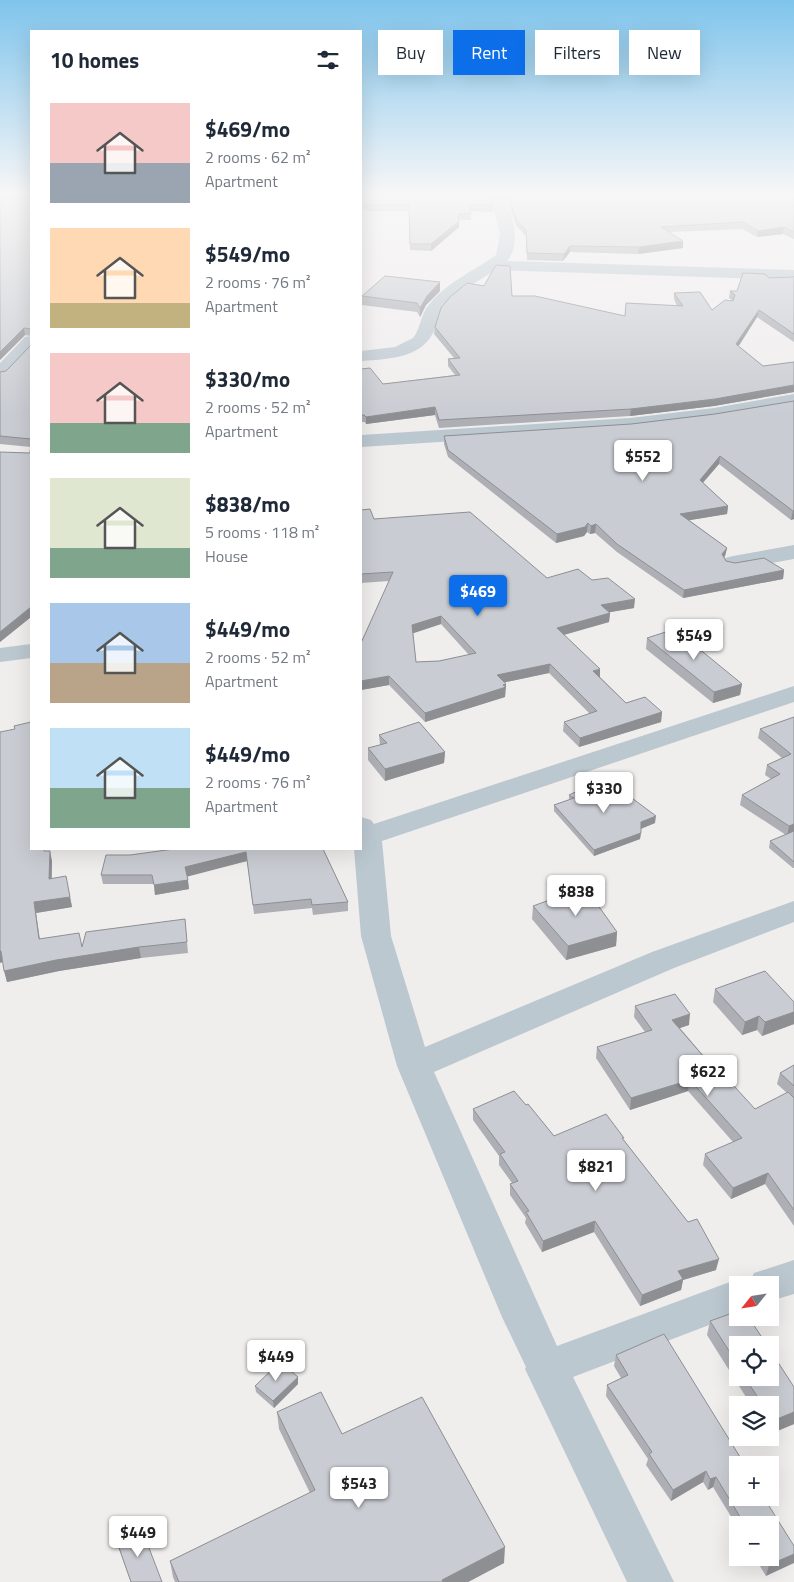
<!DOCTYPE html>
<meta charset="utf-8">
<style>
:root{--surface:#fff;--page:#f6f6f7;--text:#1f2937;--muted:#747a83;--accent:#0d6eea}
body{margin:0;font-family:"Titillium Web",sans-serif;background:var(--page);color:var(--text);height:100vh;display:flex;flex-direction:column;font-size:19px;white-space:nowrap}
*{box-sizing:border-box;margin:0}
p{font-size:16px;color:var(--muted)}
.icon{flex:none;width:28px;height:28px;fill:none;stroke:currentColor;stroke-width:2;stroke-linecap:round;stroke-linejoin:round}
.map{position:relative;flex:1;overflow:hidden}
.panel{position:absolute;left:30px;top:30px;width:332px;height:820px;display:flex;flex-direction:column;background:var(--surface);border-radius:0px;box-shadow:0 5px 20px #0002}
.panel>*{flex:none}
.guide{position:absolute;left:378px;top:30px;width:341px;height:45px;display:flex;gap:10px}
.needle{width:32px;rotate:240deg}
.buttons{position:absolute;left:729px;top:1276px;display:grid;gap:10px}
.buttons a{display:grid;place-items:center;width:50px;height:50px;border-radius:0px;background:var(--surface);box-shadow:0 5px 20px #0002;font-size:25px}
.price{position:absolute;translate:-50% -42px;padding:0 11px;border-radius:5px;background:#fff;color:#222;font-size:16px;line-height:32px;filter:drop-shadow(0 1px 2px #0008)}
.price::after{content:'';position:absolute;left:50%;top:30px;width:15px;height:11px;margin-left:-8px;background:inherit;clip-path:polygon(0 0,100% 0,50% 100%)}
.price.current{background:var(--accent);color:#fff}
ul{padding:0;list-style:none}
li{display:flex;align-items:center;gap:15px;height:125px;padding:0 20px}
li span{display:grid;place-items:center;flex:none;width:140px;height:100px;border-radius:0px;color:#555}
li>.icon{margin-inline-start:auto}
span .icon{width:60px;height:60px;fill:#fffc;stroke-width:1}
li b{font-size:21px}
h2{display:flex;justify-content:space-between;align-items:center;height:60px;padding:0 20px;font-size:21px}
.tag{padding:0 18px;border-radius:0px;background:var(--surface);box-shadow:0 5px 20px #0002;font-size:18px;line-height:45px}
.tag.current{background:var(--accent);color:#fff}
.map>svg:first-child{display:block}
.lines{fill:none;stroke-linecap:round;stroke-linejoin:round}
.minor{fill:#bcc8d0;fill-rule:evenodd}
.wall{fill:#adafb5;fill-rule:evenodd}
.shaded-wall{fill:#8d8f93}
.building{fill:#c9ccd2;stroke:#8d8f93;fill-rule:evenodd}
</style>
<div class="map">
<svg width="794" height="1582" viewBox="0 0 794 1582">
<rect width="100%" height="100%" fill="#f0eded"/>
<g class="lines">
<!-- minor -->
<g class="minor">
<path d="M490,193H504C511,213 523,242 507,261L794,270V280L495,270C478,282 456,292 443,308C437,315 437,326 433,333C420,359 386,359 361,361V351L395,347L413,338C421,328 420,316 428,306C445,283 474,271 496,255L500,234Z"/>
<polygon points="31,336 31,351 6,377 0,378 0,363 25,337"/>
<polygon points="794,394 794,406 714,420 630,430 361,447 361,435 630,418 714,408"/>
<polygon points="794,545 794,559 733,570 725,568 722,563 725,558 733,556"/>
<polygon points="31,644 31,658 0,662 0,648"/>
<polygon points="794,686 794,702 382,841 391,936 425,1047 652,952 794,901 794,922 674,968 434,1072 557,1346 738,1279 749,1283 754,1273 794,1260 794,1294 770,1301 770,1285 738,1285 738,1314 573,1377 674,1582 627,1582 525,1369 526,1367 502,1317 397,1066 361,936 354,849 361,849 361,817 371,820 374,824"/>
</g>
</g>
<!-- wall -->
<g class="wall">
<polygon points="361,193 493,205 493,212 471,211 471,220 459,220 459,227 431,251 410,250 409,211 367,211 367,209 361,209"/>
<polygon points="505,193 794,193 794,239 783,234 757,237 742,229 670,232 683,248 638,254 570,252 563,261 527,260 526,236 516,225"/>
<polygon points="0,197 28,198 31,197 31,336 25,335 0,360"/>
<polygon points="794,276 794,342 757,317 738,346 763,366 794,362 794,392 714,406 630,416 439,428 435,415 366,424 365,422 361,422 361,369 383,384 455,375 448,366 448,359 454,358 434,334 435,327 512,296 625,316 626,303 677,306 674,299 674,293 712,310 733,301 729,298 730,291 737,291 769,278 793,277"/>
<polygon points="440,291 426,305 420,317 417,312 362,305 362,296"/>
<polygon points="31,345 31,617 0,642 31,447 0,444 0,372 6,371"/>
<polygon points="794,401 794,519 791,520 719,464 703,483 728,506 727,514 689,520 727,548 725,556 724,558 726,561 735,563 784,570 783,579 683,598 617,552 595,533 590,534 587,532 584,536 556,543 448,457 444,444 444,436 631,424 715,414"/>
<path d="M361,510L374,519L547,578L592,580L634,608L609,612L610,613L609,622L564,635L600,677L626,703L662,712L661,722L579,747L563,731L564,722L590,714L549,673L505,682L506,684L505,697L425,722L389,685L361,690L389,581L361,583ZM441,624L469,655L439,661L416,662L413,633Z"/>
<polygon points="647,638 742,684 740,695 713,703 646,649"/>
<polygon points="794,717 794,868 793,868 769,848 770,841 786,835 740,805 742,795 771,779 765,775 767,765 782,758 758,738 760,729"/>
<polygon points="379,735 445,752 444,763 385,781 368,760 368,748 380,745"/>
<polygon points="569,795 655,823 641,829 640,839 594,856 554,811 554,805 569,800"/>
<polygon points="323,849 348,902 348,911 313,915 312,908 254,914 247,861 187,876 189,889 155,895 154,884 103,884 101,875 130,855"/>
<polygon points="46,851 52,861 52,878 70,897 72,907 36,913 40,939 82,947 185,919 188,953 141,958 59,971 7,982 3,962"/>
<polygon points="533,906 617,932 616,946 566,960 532,919"/>
<polygon points="715,989 794,1002 794,1024 762,1036 757,1030 742,1035 713,1002"/>
<polygon points="635,1006 689,1025 680,1028 730,1087 755,1109 787,1093 777,1084 780,1073 794,1065 794,1226 765,1184 731,1199 703,1165 705,1154 733,1142 688,1091 630,1110 596,1058 597,1047 645,1032 634,1017"/>
<polygon points="526,1105 554,1136 624,1140 716,1270 683,1280 681,1290 640,1306 594,1232 542,1252 525,1223 526,1218 510,1195 510,1184 512,1183 499,1165 499,1156 473,1120 473,1109"/>
<polygon points="710,1321 738,1345 738,1378 770,1378 794,1387 794,1424 770,1434 770,1405 751,1405 707,1335"/>
<polygon points="616,1355 794,1546 766,1576 755,1558 770,1558 770,1525 738,1525 738,1528 713,1487 708,1490 703,1482 671,1501 646,1465 648,1459 606,1396 607,1385 621,1378 614,1366"/>
<polygon points="298,1377 298,1384 274,1408 256,1392 255,1386"/>
<polygon points="277,1412 342,1434 504,1563 468,1582 175,1582 173,1577 170,1561 310,1493 279,1429"/>
<polygon points="116,1539 162,1582 131,1582 118,1546"/>
</g>
<!-- shaded-wall -->
<g class="shaded-wall">
<polygon points="459,221 459,227 431,251 431,244"/>
<polygon points="784,227 783,234 757,237 758,231"/>
<polygon points="683,241 683,248 638,254 639,247"/>
<polygon points="570,246 570,252 563,261 564,254"/>
<polygon points="440,282 440,291 426,305 420,317 420,308 427,296"/>
<polygon points="759,310 757,317 735,352 736,344"/>
<polygon points="24,328 25,335 0,360 0,352"/>
<polygon points="794,385 794,392 714,406 630,416 631,409"/>
<polygon points="435,407 435,415 366,424 366,417"/>
<polygon points="720,456 719,464 698,488 700,480"/>
<polygon points="728,506 727,514 679,522 680,514"/>
<polygon points="793,511 794,511 794,519 791,520"/>
<polygon points="588,523 587,532 584,536 556,543 557,534"/>
<polygon points="596,524 595,533 590,534 591,526"/>
<polygon points="727,548 725,556 720,562 722,554"/>
<polygon points="784,570 783,579 683,598 684,590"/>
<polygon points="635,599 634,608 600,614 601,605"/>
<polygon points="31,607 31,617 0,642 0,632"/>
<polygon points="610,613 609,622 556,637 557,628"/>
<polygon points="441,616 441,624 411,634 412,625"/>
<polygon points="550,664 549,673 497,684 497,675"/>
<polygon points="600,669 600,678 593,671"/>
<polygon points="389,676 389,685 361,690 361,681"/>
<polygon points="506,684 505,697 425,722 425,713"/>
<polygon points="742,684 740,695 713,703 714,692"/>
<polygon points="662,712 661,722 579,747 580,738"/>
<polygon points="445,752 444,763 385,781 385,769"/>
<polygon points="656,816 655,823 640,829 641,822"/>
<polygon points="794,824 794,832 787,836 789,826"/>
<polygon points="641,833 640,839 594,856 594,850"/>
<polygon points="50,851 52,861 51,890 49,879"/>
<polygon points="246,852 247,861 186,877 185,867"/>
<polygon points="188,880 189,889 155,895 154,885"/>
<polygon points="70,897 72,907 36,913 41,950 34,902"/>
<polygon points="617,932 616,946 566,960 568,946"/>
<polygon points="139,947 141,958 59,971 7,982 4,971 56,960"/>
<polygon points="0,951 1,951 3,962 0,963"/>
<polygon points="794,1012 794,1024 762,1036 765,1022"/>
<polygon points="690,1014 689,1025 671,1031 672,1020"/>
<polygon points="759,1016 757,1030 742,1035 745,1022"/>
<polygon points="690,1080 688,1091 630,1110 631,1098"/>
<polygon points="768,1173 765,1184 731,1199 733,1188"/>
<polygon points="595,1221 594,1232 542,1252 543,1241"/>
<polygon points="719,1259 716,1270 683,1280 681,1290 640,1306 642,1295 678,1271"/>
<polygon points="298,1377 298,1384 274,1408 273,1401"/>
<polygon points="794,1412 794,1424 770,1434 770,1429 772,1421"/>
<polygon points="706,1471 703,1482 671,1501 673,1490"/>
<polygon points="716,1477 713,1487 708,1490 710,1479"/>
<polygon points="505,1547 504,1563 468,1582 442,1582 442,1580"/>
<polygon points="794,1554 794,1563 766,1576 769,1565"/>
</g>
<!-- building -->
<g class="building">
<polygon points="361,193 490,193 493,205 469,205 471,213 458,214 459,221 431,244 410,244 409,205 366,205 366,203 361,203"/>
<polygon points="507,193 794,193 794,232 784,227 758,231 743,222 661,227 683,241 639,247 570,246 564,254 527,253 526,230 516,219"/>
<polygon points="0,197 28,198 31,197 31,329 24,328 0,352"/>
<polygon points="496,265 510,266 512,296 535,296 625,316 626,303 683,306 674,293 700,292 712,310 725,300 733,301 735,295 730,291 737,291 743,273 765,274 769,278 793,277 794,276 794,334 759,310 736,344 763,366 794,362 794,385 715,399 631,409 439,420 435,407 366,417 364,415 361,415 361,369 370,368 383,384 460,375 448,359 460,358 435,327 441,308 450,297 467,283 484,286"/>
<polygon points="385,276 440,282 427,296 420,308 417,303 362,296"/>
<polygon points="31,345 31,439 0,436 0,372 6,371"/>
<polygon points="794,401 794,511 793,511 720,456 700,480 728,506 680,514 727,548 722,554 726,561 735,563 764,558 784,570 684,590 617,544 596,524 591,526 588,523 585,527 557,534 448,450 444,436 631,424 715,414"/>
<polygon points="31,442 31,607 0,632 0,452 30,453"/>
<path d="M370,509L374,519L470,512L547,578L578,569L592,580L608,578L635,599L601,605L610,613L557,628L600,669L593,671L626,703L645,697L662,712L580,738L564,722L597,711L550,664L497,675L506,684L503,685L506,687L425,713L389,676L361,681V643L393,572L361,574V510ZM441,616L476,653L439,661L416,662L412,625Z"/>
<polygon points="675,629 742,684 714,692 647,638"/>
<polygon points="794,717 794,824 789,826 742,795 780,774 767,765 791,754 760,729"/>
<polygon points="31,722 31,849 44,849 44,851 50,851 49,879 66,876 70,897 34,902 39,939 79,933 82,947 86,932 185,919 187,942 139,947 56,960 4,971 1,951 0,951 0,732 15,729 14,726"/>
<polygon points="419,722 445,752 385,769 368,748 387,743 379,735"/>
<polygon points="605,778 656,816 641,822 641,833 594,850 554,805 574,798 569,795"/>
<polygon points="794,831 794,862 770,841"/>
<polygon points="174,849 323,849 348,902 312,905 311,899 253,905 246,852 185,867 188,880 154,885 152,875 101,875 106,855 130,855"/>
<polygon points="585,887 617,932 568,946 533,906"/>
<polygon points="765,971 794,1002 794,1012 765,1022 759,1016 745,1022 715,989"/>
<polygon points="675,994 690,1014 672,1020 730,1087 734,1086 755,1109 788,1092 794,1098 794,1210 768,1173 733,1188 705,1154 742,1138 690,1080 631,1098 597,1047 652,1030 635,1006"/>
<polygon points="794,1065 794,1086 780,1073"/>
<polygon points="514,1091 526,1105 528,1104 554,1136 606,1114 624,1138 622,1138 688,1222 697,1219 719,1259 678,1271 683,1279 642,1295 595,1221 543,1241 526,1212 529,1211 510,1184 518,1181 500,1154 505,1152 473,1109"/>
<polygon points="738,1311 738,1318 749,1318 767,1345 738,1345 738,1365 710,1321"/>
<polygon points="664,1334 745,1465 738,1465 738,1498 764,1498 794,1546 794,1554 769,1565 765,1558 770,1558 770,1525 745,1525 716,1477 710,1479 706,1471 673,1490 649,1454 652,1452 607,1385 628,1375 616,1355"/>
<polygon points="770,1350 794,1387 794,1412 772,1421 770,1417 770,1405 763,1405 745,1378 770,1378"/>
<polygon points="280,1362 298,1377 273,1401 255,1386"/>
<polygon points="321,1392 342,1434 422,1397 505,1547 442,1580 443,1582 179,1582 170,1561 315,1490 277,1412"/>
<polygon points="141,1527 162,1582 131,1582 116,1539"/>
</g>
<!-- sky -->
<linearGradient id="sky" x2="0" y2="1"><stop stop-color="#7fc4ec"/><stop offset="0.47" stop-color="#f8f7f7"/><stop offset="1" stop-color="#f8f7f7" stop-opacity="0"/></linearGradient>
<rect width="794" height="414" fill="url(#sky)"/>
</svg>
<div class="buttons">
<a><svg class="needle" viewBox="-14 -14 28 28"><path d="M0-13l5 13h-10z" fill="#e53935"/><path d="M0 13l5-13h-10z" fill="#747a83"/></svg></a>
<a><svg class="icon" aria-label="locate" viewBox="0 0 24 24"><circle cx="12" cy="12" r="6"/><path d="M12 2v4M12 18v4M2 12h4M18 12h4"/></svg></a>
<a><svg class="icon" aria-label="layers" viewBox="0 0 24 24"><path d="M12 4l9 5-9 5-9-5zM3 14l9 5 9-5"/></svg></a>
<a>+</a>
<a>−</a>
</div>
<b class="price" style="left:643px;top:482px">$552</b>
<b class="price current" style="left:478px;top:617px">$469</b>
<b class="price" style="left:694px;top:661px">$549</b>
<b class="price" style="left:604px;top:814px">$330</b>
<b class="price" style="left:576px;top:917px">$838</b>
<b class="price" style="left:708px;top:1097px">$622</b>
<b class="price" style="left:596px;top:1192px">$821</b>
<b class="price" style="left:276px;top:1382px">$449</b>
<b class="price" style="left:359px;top:1509px">$543</b>
<b class="price" style="left:138px;top:1558px">$449</b>
<div class="guide">
<a class="tag">Buy</a>
<a class="tag current">Rent</a>
<a class="tag">Filters</a>
<a class="tag">New</a>
</div>
<section class="panel">
<h2>10 homes<svg class="icon" aria-label="filters" viewBox="0 0 24 24"><path d="M4 7h16M4 17h16"/><circle cx="9" cy="7" r="2"/><circle cx="15" cy="17" r="2"/></svg></h2>
<ul>
<li><span style="background:linear-gradient(#f6c9c9 60%,#9aa5b1 0)"><svg class="icon" aria-label="home" viewBox="0 0 24 24"><path d="M3 11l9-7 9 7M6 9v11h12V9"/></svg></span><div><b>$469/mo</b><p>2 rooms · 62 m²</p><p>Apartment</p></div></li>
<li><span style="background:linear-gradient(#ffd9b3 75%,#c2b280 0)"><svg class="icon" aria-label="home" viewBox="0 0 24 24"><path d="M3 11l9-7 9 7M6 9v11h12V9"/></svg></span><div><b>$549/mo</b><p>2 rooms · 76 m²</p><p>Apartment</p></div></li>
<li><span style="background:linear-gradient(#f6c9c9 70%,#7fa58c 0)"><svg class="icon" aria-label="home" viewBox="0 0 24 24"><path d="M3 11l9-7 9 7M6 9v11h12V9"/></svg></span><div><b>$330/mo</b><p>2 rooms · 52 m²</p><p>Apartment</p></div></li>
<li><span style="background:linear-gradient(#dfe7d0 70%,#7fa58c 0)"><svg class="icon" aria-label="home" viewBox="0 0 24 24"><path d="M3 11l9-7 9 7M6 9v11h12V9"/></svg></span><div><b>$838/mo</b><p>5 rooms · 118 m²</p><p>House</p></div></li>
<li><span style="background:linear-gradient(#a9c7e8 60%,#b9a48a 0)"><svg class="icon" aria-label="home" viewBox="0 0 24 24"><path d="M3 11l9-7 9 7M6 9v11h12V9"/></svg></span><div><b>$449/mo</b><p>2 rooms · 52 m²</p><p>Apartment</p></div></li>
<li><span style="background:linear-gradient(#bfe0f5 60%,#7fa58c 0)"><svg class="icon" aria-label="home" viewBox="0 0 24 24"><path d="M3 11l9-7 9 7M6 9v11h12V9"/></svg></span><div><b>$449/mo</b><p>2 rooms · 76 m²</p><p>Apartment</p></div></li>
</ul>
</section>
</div>
